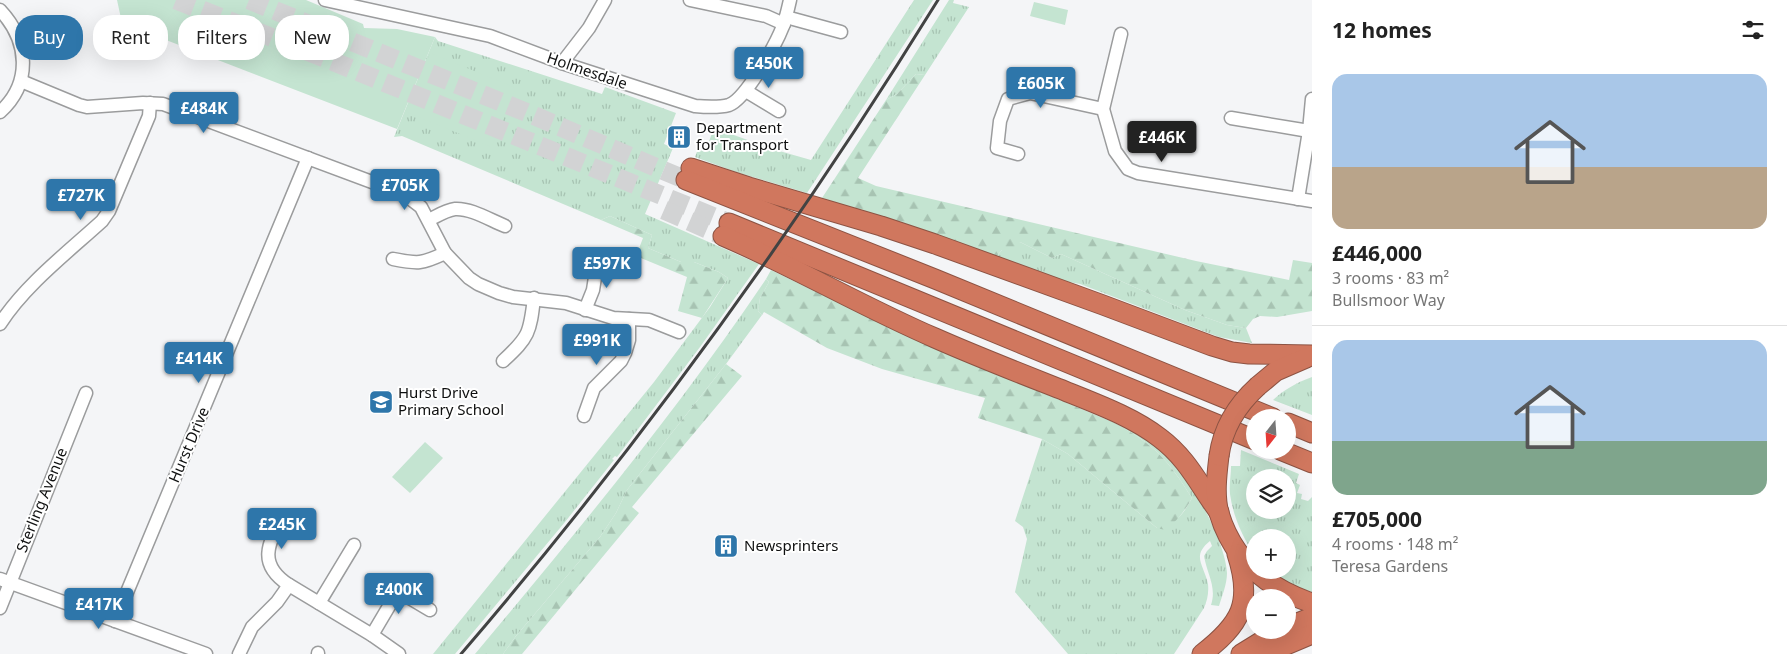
<!DOCTYPE html>
<meta charset="utf-8">
<style>
:root{--surface:#fff;--page:#f2f2f2;--text:#222;--muted:#767676;--line:#e0e0e0;--accent:#2e76aa}
body{margin:0;font-family:"Noto Sans",sans-serif;background:var(--page);color:var(--text);height:100vh;display:flex;flex-direction:column;font-size:19px;white-space:nowrap}
*{box-sizing:border-box;margin:0}
p{font-size:16px;color:var(--muted)}
.icon{flex:none;width:28px;height:28px;fill:none;stroke:currentColor;stroke-width:2;stroke-linecap:round;stroke-linejoin:round}
.map{position:relative;flex:1;overflow:hidden}
.panel{display:flex;flex-direction:column;background:var(--surface);width:475px}
.panel>*{flex:none}
.top-card{position:absolute;left:15px;top:15px;width:475px;height:45px;display:flex;gap:10px}
.needle{width:32px;rotate:197deg}
.tools{position:absolute;left:1246px;top:409px;display:grid;gap:10px}
.tools a{display:grid;place-items:center;width:50px;height:50px;border-radius:50%;background:var(--surface);box-shadow:0 5px 20px #0002;font-size:25px}
.price{position:absolute;translate:-50% -42px;padding:0 11px;border-radius:5px;background:var(--accent);color:#fff;font-size:16px;line-height:32px;filter:drop-shadow(0 1px 2px #0008)}
.price::after{content:'';position:absolute;left:50%;top:30px;width:15px;height:11px;margin-left:-8px;background:inherit;clip-path:polygon(0 0,100% 0,50% 100%)}
.price.selected{background:#222;color:#fff}
ul{padding:0;list-style:none}
li{display:grid;align-content:center;gap:10px;height:265px;padding:0 20px}
li+li{border-top:1px solid var(--line)}
li span{display:grid;place-items:center;height:155px;border-radius:15px;color:#555}
li>.icon{margin-inline-start:auto}
span .icon{width:90px;height:90px;fill:#fffc;stroke-width:1}
li b{font-size:21px}
h2{display:flex;justify-content:space-between;align-items:center;height:60px;padding:0 20px;font-size:21px}
.tag{padding:0 18px;border-radius:20px;background:var(--surface);box-shadow:0 5px 20px #0002;font-size:18px;line-height:45px}
.tag.selected{background:var(--accent);color:#fff}
main{display:flex;flex:1;min-height:0}
.map>svg:first-child{display:block}
.grass{fill:url(#grass-tufts);fill-rule:evenodd}
.forest{fill:url(#forest-firs)}
.green{fill:#c4e4d1}
.lines{fill:none;stroke-linecap:round;stroke-linejoin:round}
.highway-tunnel{stroke:#d2d3d4;stroke-width:19;stroke-dasharray:19 9;stroke-linecap:butt}
.minor-casing{stroke:#9b9c9d;stroke-width:15}
.highway-casing{stroke:#8c5343;stroke-width:21}
.minor{stroke:#fff;stroke-width:12}
.highway{stroke:#d0775e;stroke-width:19}
.rail{stroke:#424343;stroke-width:3}
.highway-bridge-casing{stroke:#8c5343;stroke-width:21;stroke-linecap:butt}
.highway-bridge{stroke:#d0775e;stroke-width:19}
.labels{text-anchor:middle;stroke-width:4;stroke-linejoin:round;paint-order:stroke}
.street-label{font-size:15px;fill:#0f1010;stroke:#fff}
.poi-label{font-size:15px;fill:#0f1010;stroke:#fff;text-anchor:start}
</style>
<main>
<div class="map">
<svg width="1312" height="654" viewBox="0 0 1312 654">
<defs>
<pattern id="grass-tufts" width="24" height="20" patternUnits="userSpaceOnUse" patternTransform="scale(1.25)"><rect width="24" height="20" fill="#c4e4d1"/><path d="M3 7l-1-3M5 7V3M7 7l1-3M15 17l-1-3M17 17v-4M19 17l1-3" fill="none" stroke="#a7c3b2"/></pattern>
<pattern id="forest-firs" width="22" height="20" patternUnits="userSpaceOnUse" patternTransform="scale(1.25)"><rect width="22" height="20" fill="#c4e4d1"/><path d="M5 1l3.5 6h-7zM16 11l3.5 6h-7z" fill="#a7c3b2"/></pattern>
</defs>
<rect width="100%" height="100%" fill="#f4f5f7"/>
<!-- grass -->
<g class="grass">
<polygon points="914,0 933,0 807,193 736,172 695,157 698,149 705,152 714,128 776,150 811,160"/>
<polygon points="949,0 954,0 953,3 969,7 925,75 916,74 897,94 886,100"/>
<polygon points="435,37 438,41 602,94 605,87 676,113 664,144 673,148 645,214 759,264 700,347 617,457 615,456 612,459 614,460 565,522 455,654 433,654 654,382 710,307 728,278 719,272 694,262 681,262 648,248 652,235 610,216 601,220 402,136 394,137"/>
<polygon points="1020,242 1052,258 1061,254 1185,310 1227,325 1246,328 1252,343 1219,337 1080,284 1052,279 995,258 1002,250"/>
<path d="M766,279L769,282L760,298L758,311L762,315L726,364L627,490L616,513L600,537L516,636L503,654H475C576,533 678,410 766,279Z"/>
<path d="M1312,377V415L1273,400C1285,389 1296,383 1312,377Z"/>
<path d="M1115,423C1134,432 1154,442 1170,458C1191,478 1226,543 1227,573C1227,584 1222,596 1219,606L1211,605C1217,587 1207,574 1204,556L1207,551L1212,546L1210,541C1191,556 1204,565 1208,584C1209,593 1207,601 1204,608L1174,654H1068L1015,592L1027,539L1023,527L1015,521L1042,439L1068,454L1157,528C1178,520 1181,518 1192,498C1168,460 1155,445 1115,423Z"/>
<path d="M1241,450L1299,474L1296,483L1300,485L1297,493L1302,494L1301,499L1308,501L1312,497V592L1286,584L1266,570H1288V538H1255V557C1243,537 1233,517 1230,494C1229,485 1231,475 1231,466H1240ZM1255,478H1288V510H1255Z"/>
</g>
<!-- forest -->
<g class="forest">
<polygon points="916,74 925,75 858,178 876,186 1196,261 1289,280 1293,260 1312,263 1312,311 1277,317 1260,316 1253,319 1246,328 1227,325 1185,310 1061,254 1052,258 1020,242 1016,254 1002,250 995,258 902,224 822,198 886,100 897,94"/>
<polygon points="610,216 652,235 648,248 681,262 694,262 719,272 728,278 702,318 678,311 687,277 636,256 643,238 601,220"/>
<path d="M771,270L916,340L1115,423C1155,445 1168,460 1192,498C1185,511 1177,521 1165,530L1157,528L1068,454L1042,439L978,418L985,398L882,369L827,348L764,312L762,315L758,311L760,298L769,282L766,279Z"/>
<polygon points="726,364 742,376 632,507 639,513 522,654 503,654 516,636 600,537 616,513 627,490"/>
</g>
<!-- green -->
<g class="green">
<polygon points="117,0 306,0 363,24 364,28 397,29 435,37 397,129 122,23"/>
<polygon points="1034,2 1068,10 1065,25 1030,16"/>
<polygon points="430,53 516,88 492,147 406,112"/>
<polygon points="425,442 443,458 410,493 392,477"/>
</g>
<g class="lines">
<!-- highway-tunnel -->
<g class="highway-tunnel">
<polyline points="176,0 332,61 729,223"/>
<polyline points="249,0 523,111 686,180"/>
<polyline points="664,210 723,236"/>
</g>
<defs>
<g id="minor">
<path d="M325,0L490,36L562,63L695,106C706,107 718,108 729,105C746,99 776,44 783,26C786,18 788,9 790,0"/>
<polyline points="690,0 766,16 784,24"/>
<path d="M0,10C29,41 32,83 0,112"/>
<polyline points="786,17 841,32"/>
<polyline points="1121,34 1103,109 1115,151 1128,169 1138,173 1312,201"/>
<polyline points="562,63 589,28 605,0"/>
<polyline points="21,81 79,105 87,107 143,103 163,104 404,194 421,207 445,253"/>
<polyline points="746,91 779,111"/>
<polyline points="1231,118 1309,131"/>
<polyline points="1018,154 997,148 1000,121 1008,99 1030,93 1103,109"/>
<polyline points="1298,199 1309,131 1312,99"/>
<path d="M429,220C437,216 446,210 455,209C471,208 490,220 505,226"/>
<path d="M393,259C418,264 422,264 445,253L469,278L478,284L499,293L513,297L566,303L613,318L649,320L679,332"/>
<polyline points="585,310 593,290 598,258"/>
<path d="M0,324C25,285 68,252 102,221L109,211L149,116L150,103"/>
<path d="M503,361C529,337 530,333 534,298"/>
<polyline points="584,416 594,388 621,361 625,353 629,340 629,319"/>
<path d="M283,516C268,544 257,564 289,585"/>
<polyline points="0,579 206,654"/>
<polyline points="319,603 354,545"/>
<polyline points="0,608 86,393"/>
<polyline points="115,621 308,158"/>
<polyline points="372,635 398,591 430,610"/>
<polyline points="239,654 252,627 277,602 289,585 372,635 399,654"/>
<polyline points="318,654 318,653"/>
</g>
<g id="highway">
<polyline points="691,168 749,187 881,226 935,244 1103,305 1212,346 1232,352 1249,354 1312,355"/>
<polyline points="686,180 935,279 1273,418"/>
<polyline points="729,223 1255,440"/>
<path d="M723,236C795,267 863,307 935,338C978,357 1022,374 1065,391C1097,404 1133,417 1160,438C1188,459 1199,485 1219,512"/>
<polyline points="1258,386 1276,371 1306,358"/>
<polyline points="1288,423 1312,433"/>
<polyline points="1280,450 1312,463"/>
<path d="M1219,456C1217,473 1214,495 1219,513C1233,560 1267,588 1312,603"/>
<polyline points="1288,627 1312,617"/>
<path d="M1202,654C1241,624 1253,603 1237,554"/>
<polyline points="1241,654 1280,630"/>
<polyline points="1265,654 1312,634"/>
</g>
</defs>
<!-- minor casing -->
<use href="#minor" class="minor-casing"/>
<!-- highway casing -->
<use href="#highway" class="highway-casing"/>
<!-- minor -->
<use href="#minor" class="minor"/>
<!-- highway -->
<use href="#highway" class="highway"/>
<!-- rail -->
<path class="rail" d="M461,654C637,449 796,230 938,0"/>
<defs>
<path id="highway-bridge" d="M1219,456C1223,427 1237,405 1258,386"/>
</defs>
<!-- highway-bridge casing -->
<use href="#highway-bridge" class="highway-bridge-casing"/>
<!-- highway-bridge -->
<use href="#highway-bridge" class="highway-bridge"/>
</g>
<!-- icons -->
<defs>
<symbol id="building-square" viewBox="-11 -11 22 22"><rect x="-9" y="-9" width="18" height="18" rx="4" fill="#2e76aa" stroke="#fff"/><path d="M-4-6H4V6H1V3H-1V6H-4ZM-2.5-4.3h1.7v1.8h-1.7ZM.8-4.3h1.7v1.8H.8ZM-2.5-1h1.7V.8h-1.7ZM.8-1h1.7V.8H.8Z" fill="#fff"/></symbol>
<symbol id="school-square" viewBox="-11 -11 22 22"><rect x="-9" y="-9" width="18" height="18" rx="4" fill="#2e76aa" stroke="#fff"/><path d="M0-5L7-2L0 1L-7-2ZM-4 1L0 2.5L4 1V4Q0 6-4 4Z" fill="#fff"/></symbol>
</defs>
<g fill-rule="evenodd">
<use href="#building-square" x="665" y="123" width="28" height="28"/>
<use href="#school-square" x="367" y="388" width="28" height="28"/>
<use href="#building-square" x="712" y="532" width="28" height="28"/>
</g>
<g class="labels">
<!-- street labels -->
<g class="street-label">
<text transform="translate(587 71) rotate(19)" y="5">Holmesdale</text>
<text transform="translate(189 445) rotate(-67)" y="5">Hurst Drive</text>
<text transform="translate(42 500) rotate(-68)" y="5">Sterling Avenue</text>
</g>
<!-- poi labels -->
<g class="poi-label">
<text x="696" y="133">Department<tspan x="696" dy="17">for Transport</tspan></text>
<text x="398" y="398">Hurst Drive<tspan x="398" dy="17">Primary School</tspan></text>
<text x="744" y="551">Newsprinters</text>
</g>
</g>
</svg>
<div class="tools">
<a><svg class="needle" viewBox="-14 -14 28 28"><path d="M0-13l5 13h-10z" fill="#e53935"/><path d="M0 13l5-13h-10z" fill="#767676"/></svg></a>
<a><svg class="icon" aria-label="layers" viewBox="0 0 24 24"><path d="M12 4l9 5-9 5-9-5zM3 14l9 5 9-5"/></svg></a>
<a>+</a>
<a>−</a>
</div>
<b class="price" style="left:769px;top:89px">£450K</b>
<b class="price" style="left:1041px;top:109px">£605K</b>
<b class="price" style="left:204px;top:134px">£484K</b>
<b class="price selected" style="left:1162px;top:163px">£446K</b>
<b class="price" style="left:405px;top:211px">£705K</b>
<b class="price" style="left:81px;top:221px">£727K</b>
<b class="price" style="left:607px;top:289px">£597K</b>
<b class="price" style="left:597px;top:366px">£991K</b>
<b class="price" style="left:199px;top:384px">£414K</b>
<b class="price" style="left:282px;top:550px">£245K</b>
<b class="price" style="left:399px;top:615px">£400K</b>
<b class="price" style="left:99px;top:630px">£417K</b>
<div class="top-card">
<a class="tag selected">Buy</a>
<a class="tag">Rent</a>
<a class="tag">Filters</a>
<a class="tag">New</a>
</div>
</div>
<section class="panel">
<h2>12 homes<svg class="icon" aria-label="filters" viewBox="0 0 24 24"><path d="M4 7h16M4 17h16"/><circle cx="9" cy="7" r="2"/><circle cx="15" cy="17" r="2"/></svg></h2>
<ul>
<li><span style="background:linear-gradient(#a9c7e8 60%,#b9a48a 0)"><svg class="icon" aria-label="home" viewBox="0 0 24 24"><path d="M3 11l9-7 9 7M6 9v11h12V9"/></svg></span><div><b>£446,000</b><p>3 rooms · 83 m²</p><p>Bullsmoor Way</p></div></li>
<li><span style="background:linear-gradient(#a9c7e8 65%,#7fa58c 0)"><svg class="icon" aria-label="home" viewBox="0 0 24 24"><path d="M3 11l9-7 9 7M6 9v11h12V9"/></svg></span><div><b>£705,000</b><p>4 rooms · 148 m²</p><p>Teresa Gardens</p></div></li>
</ul>
</section>
</main>
